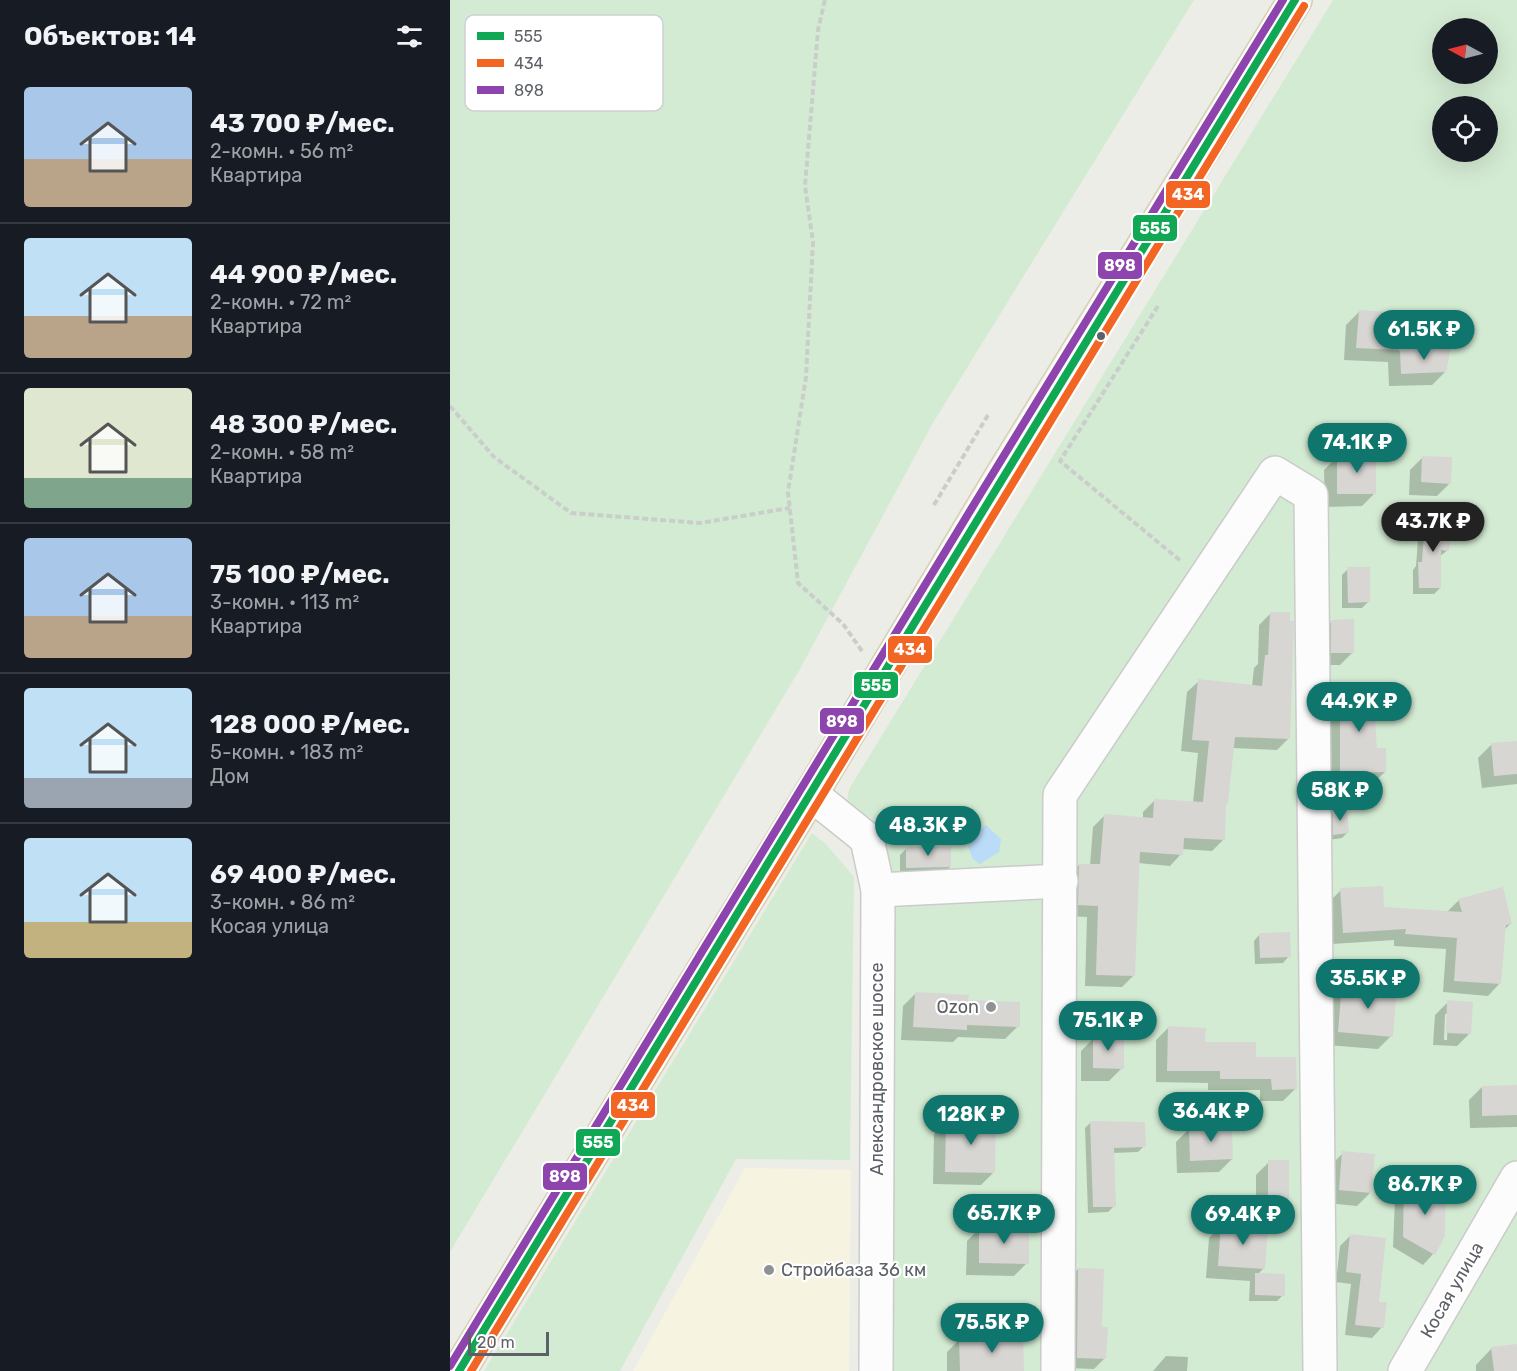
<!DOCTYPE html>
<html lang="ru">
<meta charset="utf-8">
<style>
:root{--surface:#171b24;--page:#242831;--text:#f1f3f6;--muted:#9ea1a6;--line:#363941;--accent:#0f766e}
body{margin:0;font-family:Rubik,sans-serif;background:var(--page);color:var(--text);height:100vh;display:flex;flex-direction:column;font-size:22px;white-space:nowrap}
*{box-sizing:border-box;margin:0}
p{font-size:20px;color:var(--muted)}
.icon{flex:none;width:33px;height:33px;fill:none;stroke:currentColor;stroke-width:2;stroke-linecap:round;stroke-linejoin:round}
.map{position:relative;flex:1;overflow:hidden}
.sheet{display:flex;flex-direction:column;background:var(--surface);width:450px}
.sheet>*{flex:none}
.needle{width:39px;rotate:277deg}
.fabs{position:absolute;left:982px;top:18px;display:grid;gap:12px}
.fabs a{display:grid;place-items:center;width:66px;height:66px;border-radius:50%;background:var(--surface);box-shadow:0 6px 24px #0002;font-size:30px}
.scale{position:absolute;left:18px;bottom:15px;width:81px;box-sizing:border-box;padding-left:6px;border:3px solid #5d6167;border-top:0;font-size:16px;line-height:21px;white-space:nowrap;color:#5d6167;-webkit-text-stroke:4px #fff;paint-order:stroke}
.price{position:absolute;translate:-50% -51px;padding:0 14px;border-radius:21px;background:var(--accent);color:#fff;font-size:20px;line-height:39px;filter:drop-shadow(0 2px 3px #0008)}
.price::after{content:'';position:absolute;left:50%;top:36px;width:18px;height:14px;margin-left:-9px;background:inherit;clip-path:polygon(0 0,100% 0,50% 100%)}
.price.selected{background:#222;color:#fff}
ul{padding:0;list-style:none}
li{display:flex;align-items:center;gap:18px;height:150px;padding:0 24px}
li+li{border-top:2px solid var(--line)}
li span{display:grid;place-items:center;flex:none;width:168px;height:120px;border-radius:6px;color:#555}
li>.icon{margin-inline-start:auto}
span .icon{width:72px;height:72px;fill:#fffc;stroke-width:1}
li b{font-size:26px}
h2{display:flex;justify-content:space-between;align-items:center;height:72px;padding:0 24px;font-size:26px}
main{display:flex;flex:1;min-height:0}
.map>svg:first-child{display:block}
.commercial{fill:#f7f3e1}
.green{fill:#d4ebd3;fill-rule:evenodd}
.water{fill:#bbdcf8}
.shadow{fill:#0003;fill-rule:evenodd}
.building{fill:#d7d6d3}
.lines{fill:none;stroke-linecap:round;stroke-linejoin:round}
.minor-casing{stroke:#cbcbca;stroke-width:36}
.major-casing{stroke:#d7cfb4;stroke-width:36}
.path{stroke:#c9cecb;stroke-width:4;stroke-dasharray:6 3;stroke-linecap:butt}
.minor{stroke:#fcfcfc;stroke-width:33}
.major{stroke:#f3f2e8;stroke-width:33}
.bus-1-casing{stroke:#fff;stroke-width:12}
.bus-2-casing{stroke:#fff;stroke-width:12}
.bus-3-casing{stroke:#fff;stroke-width:12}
.bus-1{stroke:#10a855;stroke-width:8}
.bus-2{stroke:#f26522;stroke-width:8}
.bus-3{stroke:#8e44ad;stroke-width:8}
.bus-dot{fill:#5d6167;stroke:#fff;stroke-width:2}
.poi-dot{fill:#8f9294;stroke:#fff;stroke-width:2}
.labels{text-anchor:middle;stroke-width:4.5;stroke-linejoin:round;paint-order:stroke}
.poi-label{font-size:18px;fill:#5d6167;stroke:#fff;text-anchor:end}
.street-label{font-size:18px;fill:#5d6167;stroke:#fff}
.key{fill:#fff;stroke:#ced0d1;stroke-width:1.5}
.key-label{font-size:16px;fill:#5d6167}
.line-badge{stroke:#fff;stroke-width:2}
.badge-label{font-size:16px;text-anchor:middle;font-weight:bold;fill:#fff}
</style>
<main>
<section class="sheet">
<h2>Объектов: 14<svg class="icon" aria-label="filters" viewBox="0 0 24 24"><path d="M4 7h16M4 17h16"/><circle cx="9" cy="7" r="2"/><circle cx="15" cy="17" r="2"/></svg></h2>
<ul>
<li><span style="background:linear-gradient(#a9c7e8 60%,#b9a48a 0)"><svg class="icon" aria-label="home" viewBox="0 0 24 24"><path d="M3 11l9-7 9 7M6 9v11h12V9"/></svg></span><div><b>43 700 ₽/мес.</b><p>2-комн. · 56 m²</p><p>Квартира</p></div></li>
<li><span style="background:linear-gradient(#bfe0f5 65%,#b9a48a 0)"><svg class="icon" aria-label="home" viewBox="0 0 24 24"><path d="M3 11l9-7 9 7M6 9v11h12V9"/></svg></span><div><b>44 900 ₽/мес.</b><p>2-комн. · 72 m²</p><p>Квартира</p></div></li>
<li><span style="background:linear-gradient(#dfe7d0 75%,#7fa58c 0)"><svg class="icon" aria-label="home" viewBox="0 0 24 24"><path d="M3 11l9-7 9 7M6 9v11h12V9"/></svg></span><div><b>48 300 ₽/мес.</b><p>2-комн. · 58 m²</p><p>Квартира</p></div></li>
<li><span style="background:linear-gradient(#a9c7e8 65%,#b9a48a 0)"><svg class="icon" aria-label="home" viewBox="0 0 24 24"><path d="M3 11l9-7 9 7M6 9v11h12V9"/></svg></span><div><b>75 100 ₽/мес.</b><p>3-комн. · 113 m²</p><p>Квартира</p></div></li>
<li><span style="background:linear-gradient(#bfe0f5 75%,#9aa5b1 0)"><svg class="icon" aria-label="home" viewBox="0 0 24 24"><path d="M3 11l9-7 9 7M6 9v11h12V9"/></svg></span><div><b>128 000 ₽/мес.</b><p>5-комн. · 183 m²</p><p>Дом</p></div></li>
<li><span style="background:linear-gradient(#bfe0f5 70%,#c2b280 0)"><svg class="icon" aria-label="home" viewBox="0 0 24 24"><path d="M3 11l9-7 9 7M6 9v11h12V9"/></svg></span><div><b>69 400 ₽/мес.</b><p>3-комн. · 86 m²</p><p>Косая улица</p></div></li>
</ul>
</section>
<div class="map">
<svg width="1067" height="1371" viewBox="0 0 1067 1371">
<rect width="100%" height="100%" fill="#edede8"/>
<!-- commercial -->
<polygon class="commercial" points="295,1168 401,1170 399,1371 183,1371"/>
<!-- green -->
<g class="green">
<polygon points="0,0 744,0 483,423 350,669 0,1252"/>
<path d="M883,0H1067V1371H426L434,842L432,825L397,803L399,789ZM993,28H1038V74H993ZM993,106H1038V152H993Z"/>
<polygon points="362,833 376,844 404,877 400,1160 286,1159 170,1371 34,1371"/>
</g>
<!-- water -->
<polygon class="water" points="536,825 551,839 549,852 530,864 523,859 518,847 527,833"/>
<!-- shadow -->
<g class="shadow">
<polygon points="909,312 953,315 949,351 1000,349 995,372 982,385 939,386 938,362 894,360 896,325"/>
<polygon points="887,457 925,493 912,506 875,507 874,470"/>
<polygon points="973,457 1000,483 987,496 959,495 960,470"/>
<polygon points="975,521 998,550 990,556 990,588 984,594 963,594 963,570 966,566 969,527"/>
<polygon points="898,569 918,602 912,608 892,608 892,575"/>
<polygon points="821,613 839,738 827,750 783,748 777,803 774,805 773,840 762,851 732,849 731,854 720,866 688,863 684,975 672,987 635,986 637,917 617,916 618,877 629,865 640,866 643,827 655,815 693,818 693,812 705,800 743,803 748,753 731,751 737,692 749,681 802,686 804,668 808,664 809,625"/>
<polygon points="882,621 903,652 890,665 869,665 869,634"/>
<polygon points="885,694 926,750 935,772 922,784 878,785 872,707"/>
<polygon points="1067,742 1067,784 1032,788 1028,758 1041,745"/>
<polygon points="884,812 898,832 892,838 878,840 877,818"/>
<polygon points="456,849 500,867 494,873 450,873 450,855"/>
<polygon points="891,890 933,908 996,913 1009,900 1061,923 1054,930 1050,983 1038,996 993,992 996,949 944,946 944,940 882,944 879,902"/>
<polygon points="810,934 839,956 833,963 805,964 804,941"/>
<polygon points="893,985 941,1036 928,1049 876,1045 880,998"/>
<polygon points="466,993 517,1002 568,1026 555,1039 508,1037 503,1042 451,1040 453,1006"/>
<path d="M998,1002L1020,1033L1007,1046L983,1045L985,1015ZM995,1014H998L997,1040H994Z"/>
<polygon points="718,1028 754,1043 805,1059 845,1089 833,1101 810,1101 810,1090 758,1090 758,1083 706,1082 706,1040"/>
<polygon points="644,1038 672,1068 659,1081 631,1081 631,1051"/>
<polygon points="1032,1087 1067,1087 1067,1127 1020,1128 1019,1100"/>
<polygon points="497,1121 544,1172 531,1185 483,1184 484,1134"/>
<polygon points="641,1122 694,1146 688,1152 662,1153 664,1206 658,1212 638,1213 635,1128"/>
<polygon points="739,1129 782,1159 769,1172 727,1173 726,1142"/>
<polygon points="893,1153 920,1193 907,1206 877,1203 880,1166"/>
<polygon points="819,1162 837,1205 824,1218 806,1218 806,1175"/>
<polygon points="955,1187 994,1236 983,1254 973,1265 943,1247 945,1197"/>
<polygon points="771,1225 814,1268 807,1275 833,1295 827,1301 799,1301 800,1281 756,1278 759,1238"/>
<polygon points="530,1228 577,1263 564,1276 516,1275 517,1241"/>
<polygon points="901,1235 928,1303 932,1327 922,1338 895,1335 901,1284 886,1282 890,1246"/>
<polygon points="628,1269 655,1358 644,1369 617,1368 618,1280"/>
<polygon points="510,1339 572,1371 497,1371 497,1352"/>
<polygon points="1067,1345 1067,1371 1026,1371 1026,1365 1042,1348"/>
<polygon points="716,1356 738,1357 737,1371 703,1371"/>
</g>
<!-- building -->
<g class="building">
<polygon points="909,310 955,313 950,350 906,348"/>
<polygon points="1001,348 996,372 951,374 950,350"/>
<polygon points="926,454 926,494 887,494 887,455"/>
<polygon points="972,456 1002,457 1001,484 971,482"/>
<polygon points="975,519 991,520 991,525 1001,526 999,551 991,550 991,588 969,588 968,562 972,562"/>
<polygon points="897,567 920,567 920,602 898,603"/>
<polygon points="820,612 840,612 840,621 844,621 840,739 785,737 778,803 776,803 775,840 734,838 733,855 690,852 685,976 646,975 648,906 628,905 629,864 650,864 654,814 703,818 704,799 753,802 759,741 742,740 748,679 812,686 815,655 818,655"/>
<polygon points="904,619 904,653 881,653 881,620"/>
<polygon points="923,689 927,748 936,748 936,772 890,773 890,720 887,720 884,692"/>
<polygon points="1067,741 1067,774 1044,776 1041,743"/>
<polygon points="897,809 899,833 883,835 883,810"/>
<polygon points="456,847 501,847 501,867 456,868"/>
<polygon points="933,886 934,907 1012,912 1008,899 1053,887 1062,924 1056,925 1051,984 1004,981 1007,938 955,934 956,929 893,933 890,888"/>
<polygon points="840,932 841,957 810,958 809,933"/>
<polygon points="892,983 947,988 943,1037 888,1032"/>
<polygon points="465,992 519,995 518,1000 570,1002 570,1027 517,1025 517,1030 463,1027"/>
<polygon points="997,1000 1023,1002 1021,1034 996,1033"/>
<polygon points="718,1026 756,1028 755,1042 806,1042 806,1057 846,1057 847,1089 822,1090 821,1079 770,1079 770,1071 717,1071"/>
<polygon points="643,1036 674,1037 674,1069 643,1068"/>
<polygon points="1067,1085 1067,1115 1032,1116 1032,1086"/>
<polygon points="496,1120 546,1120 545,1173 495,1172"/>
<polygon points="640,1121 695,1122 696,1147 664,1148 666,1207 643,1207"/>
<polygon points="782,1126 783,1159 740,1161 739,1127"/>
<polygon points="892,1151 925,1154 921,1193 889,1190"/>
<rect x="818" y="1160" width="21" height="45"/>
<polygon points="954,1185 996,1186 995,1236 985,1255 953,1237"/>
<polygon points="771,1223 818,1226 815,1269 768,1266"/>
<polygon points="529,1226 579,1227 579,1264 529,1263"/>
<polygon points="900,1234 936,1238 929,1302 937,1302 934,1328 905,1325 911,1274 896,1272"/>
<polygon points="628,1268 654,1269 652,1327 658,1327 656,1359 627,1358"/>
<polygon points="805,1273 835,1274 835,1296 805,1295"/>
<polygon points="573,1336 574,1371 510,1371 509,1338"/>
<polygon points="1067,1344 1067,1371 1044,1371 1041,1347"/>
</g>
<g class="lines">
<defs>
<g id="minor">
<polyline points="361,794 417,839 428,890 426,1371"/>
<polyline points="428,890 611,881"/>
<polyline points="608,1371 610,795 825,473 861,495 870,1371"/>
<polyline points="955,1371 1067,1178"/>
</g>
<polyline id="major" points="9,1371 361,794 550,479 845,0"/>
</defs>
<!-- minor casing -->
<use href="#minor" class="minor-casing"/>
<!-- major casing -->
<use href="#major" class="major-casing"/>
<!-- path -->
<g class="path">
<polyline points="375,0 368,30 355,186 363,242 356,377 338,492 348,583 393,624 412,651"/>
<polyline points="708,306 610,461 732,562"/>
<polyline points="0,406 44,457 121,513 250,523 340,508"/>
<polyline points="484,505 538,415"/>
</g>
<!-- minor -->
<use href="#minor" class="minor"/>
<!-- major -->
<use href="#major" class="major"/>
<defs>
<path id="bus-1" d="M9,1371C288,914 564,456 845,0"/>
<path id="bus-2" d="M21,1371C299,916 574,459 854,6"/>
<path id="bus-3" d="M0,1366C278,910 553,454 833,0"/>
</defs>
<!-- bus-1 casing -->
<use href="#bus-1" class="bus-1-casing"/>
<!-- bus-2 casing -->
<use href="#bus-2" class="bus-2-casing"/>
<!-- bus-3 casing -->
<use href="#bus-3" class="bus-3-casing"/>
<!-- bus-1 -->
<use href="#bus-1" class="bus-1"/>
<!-- bus-2 -->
<use href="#bus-2" class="bus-2"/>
<!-- bus-3 -->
<use href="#bus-3" class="bus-3"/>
</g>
<!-- markers -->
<circle class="bus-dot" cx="651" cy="336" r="5"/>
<g class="poi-dot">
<circle cx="541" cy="1007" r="6"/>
<circle cx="319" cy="1270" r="6"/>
</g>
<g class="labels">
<!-- poi labels -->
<g class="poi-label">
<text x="529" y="1013">Ozon</text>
<text x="331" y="1276" text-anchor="start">Стройбаза 36 км</text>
</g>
<!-- street labels -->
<g class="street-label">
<text transform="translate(427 1069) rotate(-90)" y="6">Александровское шоссе</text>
<text transform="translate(1002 1290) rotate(-60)" y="6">Косая улица</text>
</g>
</g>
<!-- legend -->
<rect x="15" y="15" width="198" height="96" rx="9" class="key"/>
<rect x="27" y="32" width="27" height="8" fill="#10a855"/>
<rect x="27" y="59" width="27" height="8" fill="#f26522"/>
<rect x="27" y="86" width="27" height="8" fill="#8e44ad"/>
<g class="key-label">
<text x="64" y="42">555</text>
<text x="64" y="69">434</text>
<text x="64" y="96">898</text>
</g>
<g class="line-badge">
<rect x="715" y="180" width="46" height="29" rx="6" fill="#f26522"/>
<rect x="682" y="214" width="46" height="28" rx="6" fill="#10a855"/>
<rect x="647" y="251" width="46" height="29" rx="6" fill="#8e44ad"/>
<rect x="437" y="635" width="46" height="29" rx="6" fill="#f26522"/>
<rect x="403" y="671" width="46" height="28" rx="6" fill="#10a855"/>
<rect x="369" y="707" width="46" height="28" rx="6" fill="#8e44ad"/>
<rect x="160" y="1091" width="46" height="28" rx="6" fill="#f26522"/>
<rect x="125" y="1128" width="46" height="29" rx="6" fill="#10a855"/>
<rect x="92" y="1162" width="46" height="29" rx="6" fill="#8e44ad"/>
</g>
<g class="badge-label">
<text x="738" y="200">434</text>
<text x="705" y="234">555</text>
<text x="670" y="271">898</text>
<text x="460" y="655">434</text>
<text x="426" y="691">555</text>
<text x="392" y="727">898</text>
<text x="183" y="1111">434</text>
<text x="148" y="1148">555</text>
<text x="115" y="1182">898</text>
</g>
</svg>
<div class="fabs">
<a><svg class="needle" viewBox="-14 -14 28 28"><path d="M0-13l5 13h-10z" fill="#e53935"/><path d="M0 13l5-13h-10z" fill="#9ea1a6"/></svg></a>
<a><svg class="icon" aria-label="locate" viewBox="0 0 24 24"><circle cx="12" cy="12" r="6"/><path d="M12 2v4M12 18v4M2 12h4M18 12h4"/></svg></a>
</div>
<div class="scale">20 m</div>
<b class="price" style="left:974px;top:361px">61.5K ₽</b>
<b class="price" style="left:907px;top:474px">74.1K ₽</b>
<b class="price selected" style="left:983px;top:553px">43.7K ₽</b>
<b class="price" style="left:909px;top:733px">44.9K ₽</b>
<b class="price" style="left:890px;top:822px">58K ₽</b>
<b class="price" style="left:478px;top:857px">48.3K ₽</b>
<b class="price" style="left:918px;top:1010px">35.5K ₽</b>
<b class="price" style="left:658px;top:1052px">75.1K ₽</b>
<b class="price" style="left:761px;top:1143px">36.4K ₽</b>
<b class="price" style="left:521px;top:1146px">128K ₽</b>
<b class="price" style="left:975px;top:1216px">86.7K ₽</b>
<b class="price" style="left:554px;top:1245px">65.7K ₽</b>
<b class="price" style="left:793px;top:1246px">69.4K ₽</b>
<b class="price" style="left:542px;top:1354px">75.5K ₽</b>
</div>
</main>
